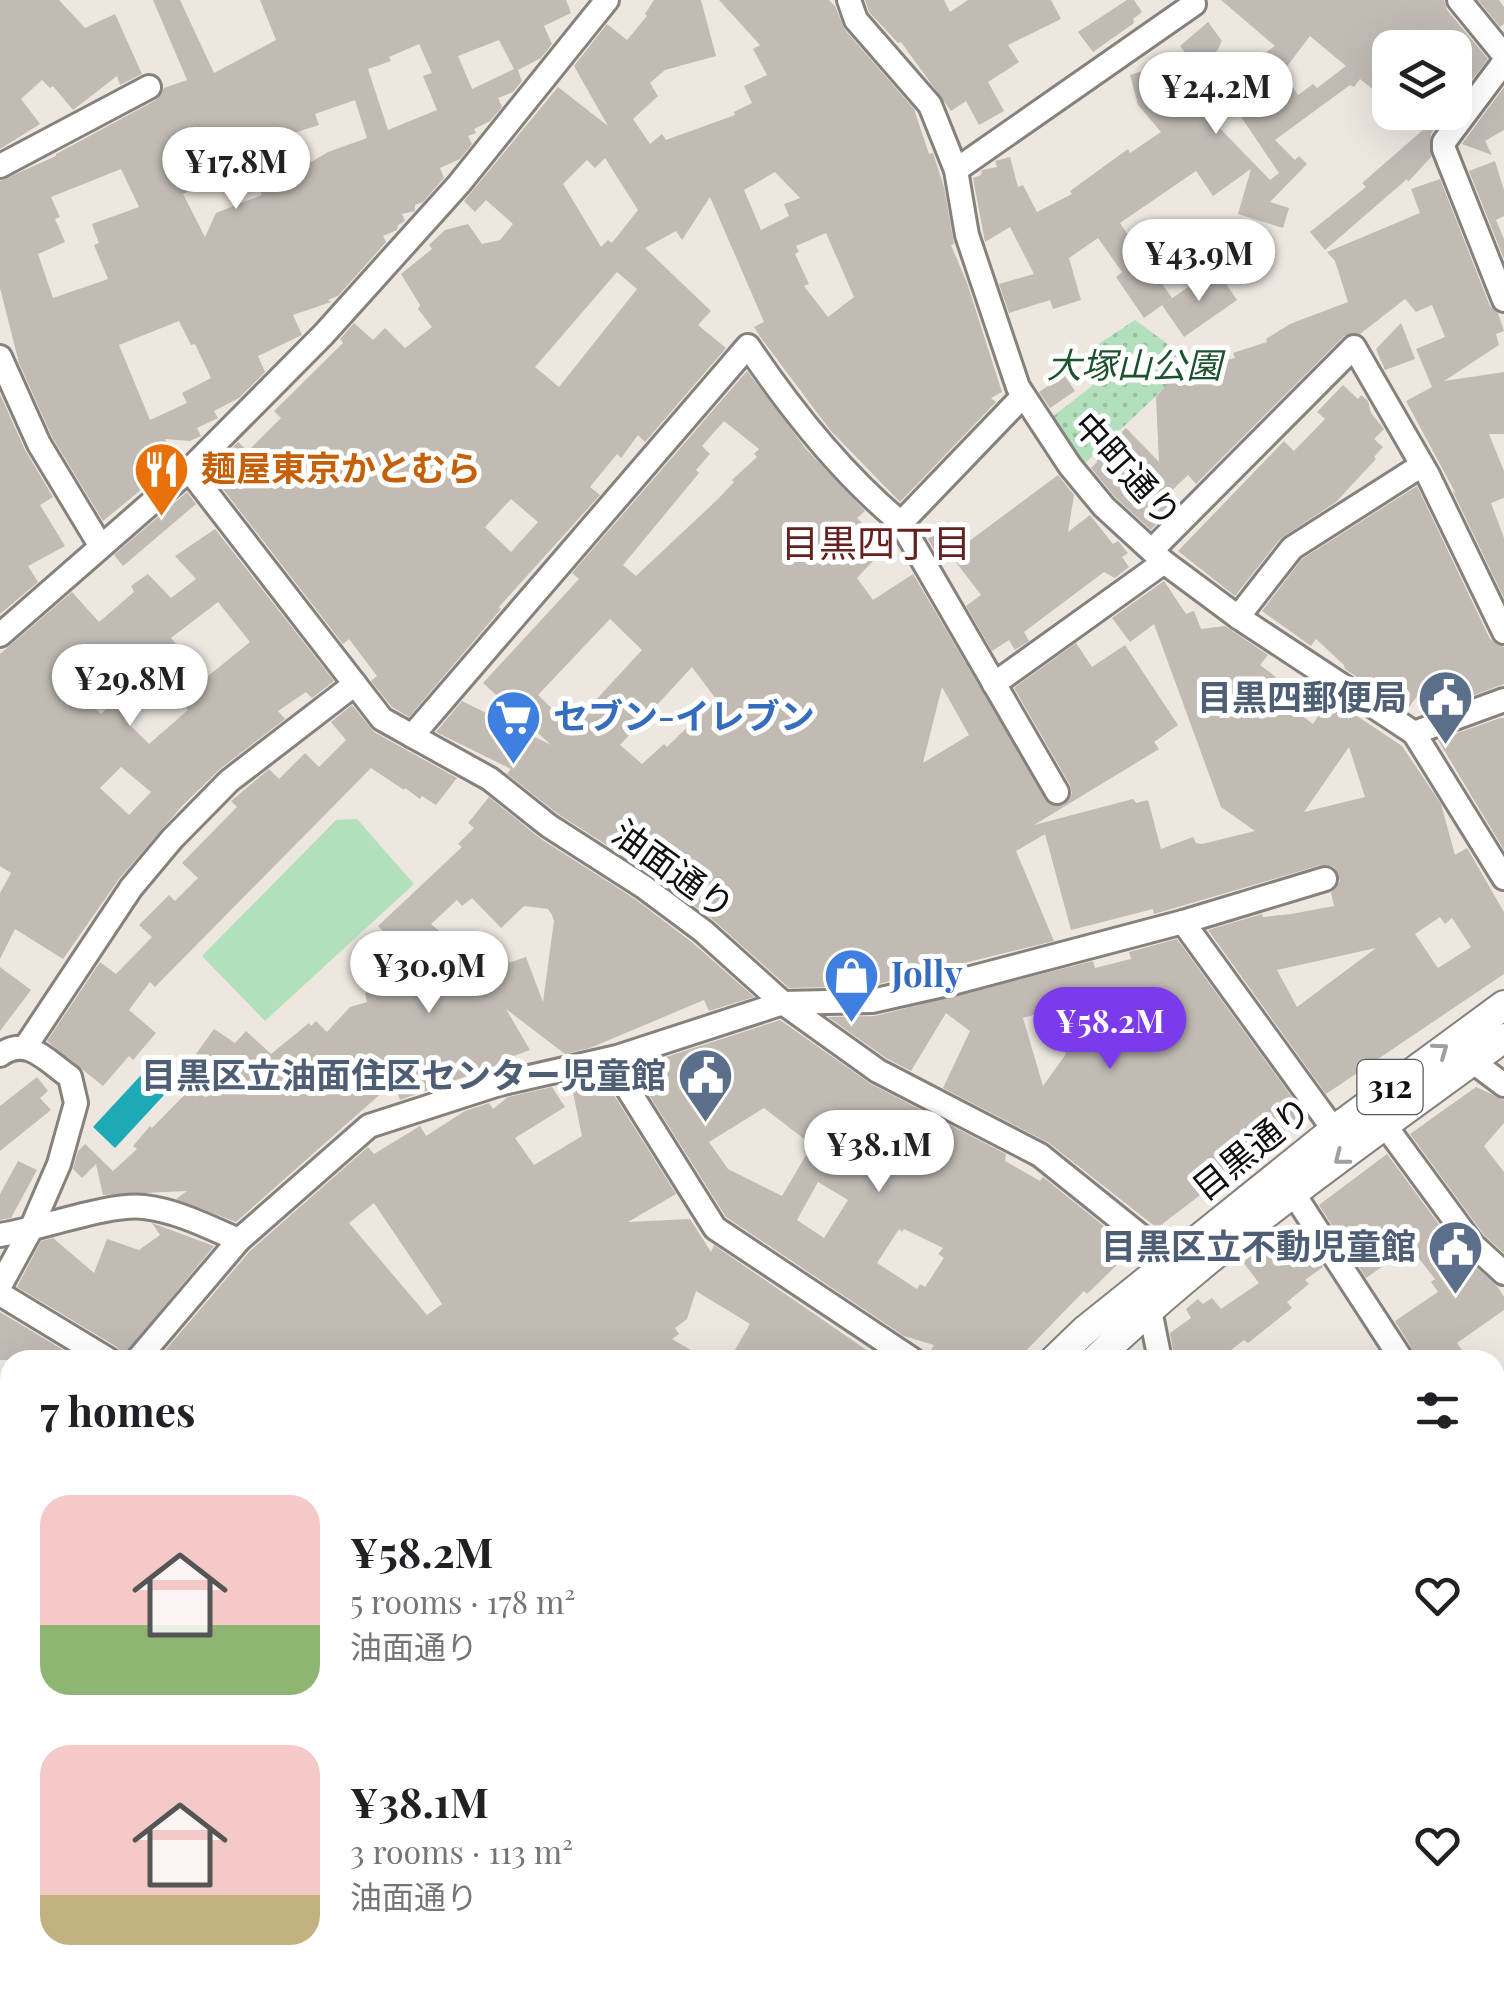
<!DOCTYPE html>
<meta charset="utf-8">
<style>
:root{--surface:#fff;--page:#f2f2f2;--text:#202124;--muted:#757577;--accent:#7c3aed}
body{margin:0;font-family:"Playfair Display","Noto Sans JP",serif;background:var(--page);color:var(--text);height:100vh;display:flex;flex-direction:column;font-size:38px;white-space:nowrap}
*{box-sizing:border-box;margin:0}
p{font-size:32px;color:var(--muted)}
.icon{flex:none;width:55px;height:55px;fill:none;stroke:currentColor;stroke-width:2;stroke-linecap:round;stroke-linejoin:round}
.map{position:relative;flex:1;overflow:hidden}
.sheet{position:absolute;left:0px;top:1350px;width:1505px;height:640px;display:flex;flex-direction:column;background:var(--surface);border-radius:30px 30px 0 0;box-shadow:0 10px 40px #0002}
.sheet>*{flex:none}
.controls{position:absolute;left:1372px;top:30px;display:grid;gap:20px}
.controls a{display:grid;place-items:center;width:100px;height:100px;border-radius:20px;background:var(--surface);box-shadow:0 10px 40px #0002;font-size:50px}
.price{position:absolute;translate:-50% -85px;padding:0 22px;border-radius:35px;background:#fff;color:#222;font-size:32px;line-height:65px;filter:drop-shadow(0 2px 5px #0008)}
.price::after{content:'';position:absolute;left:50%;top:60px;width:30px;height:22px;margin-left:-15px;background:inherit;clip-path:polygon(0 0,100% 0,50% 100%)}
.price.active{background:var(--accent);color:#fff}
ul{padding:0;list-style:none}
li{display:flex;align-items:center;gap:30px;height:250px;padding:0 40px}
li span{display:grid;place-items:center;flex:none;width:280px;height:200px;border-radius:30px;color:#555}
li>.icon{margin-inline-start:auto}
span .icon{width:120px;height:120px;fill:#fffc;stroke-width:1}
li b{font-size:42px}
h2{display:flex;justify-content:space-between;align-items:center;height:120px;padding:0 40px;font-size:42px}
.map>svg:first-child{display:block}
.grass{fill:url(#grass-dots)}
.garden{fill:#b2e0bc}
.water{fill:#1da9b5}
.building{fill:#c1bbb4;fill-rule:evenodd}
.lines{fill:none;stroke-linecap:round;stroke-linejoin:round}
.minor-casing{stroke:#87817b;stroke-width:28}
.major-casing{stroke:#87817b;stroke-width:32}
.minor{stroke:#fff;stroke-width:22}
.major{stroke:#fff;stroke-width:28}
.oneway{stroke:#a09f9e}
.labels{text-anchor:middle;stroke-width:10;stroke-linejoin:round;paint-order:stroke}
.shield{fill:#fff;stroke:#585756;stroke-width:2.5}
.shield-label{font-size:32px;font-weight:bold;fill:#110f0d}
.park-label{font-size:35px;font-style:italic;fill:#1c522d;stroke:#fff}
.food-label{font-size:35px;font-weight:bold;fill:#c56008;stroke:#fff;text-anchor:start}
.street-label{font-size:35px;fill:#110f0d;stroke:#fff}
.service-label{font-size:35px;font-weight:bold;fill:#4e5e75;stroke:#fff;text-anchor:end}
.shop-label{font-size:35px;font-weight:bold;fill:#366cbe;stroke:#fff;text-anchor:start}
.neighbourhood-label{font-size:38px;fill:#65201f;stroke:#fff}
</style>
<div class="map">
<svg width="1504" height="1990" viewBox="0 0 1504 1990">
<defs>
<pattern id="grass-dots" width="8" height="8" patternUnits="userSpaceOnUse" patternTransform="scale(2.5)"><rect width="8" height="8" fill="#b2e0bc"/><path d="M2 2h.1M6 6h.1" fill="none" stroke="#98bfa0" stroke-width="1.8" stroke-linecap="round"/></pattern>
</defs>
<rect width="100%" height="100%" fill="#ede7e0"/>
<!-- grass -->
<g class="grass">
<polygon points="1135,320 1192,362 1084,464 1051,418 1097,382 1082,355"/>
<polygon points="518,1980 549,1980 556,1990 504,1990"/>
</g>
<!-- garden -->
<polygon class="garden" points="357,819 414,884 265,1021 202,956 336,820"/>
<!-- water -->
<polygon class="water" points="143,1073 165,1094 115,1148 93,1127"/>
<!-- building -->
<g class="building">
<polygon points="0,0 59,0 85,28 115,14 142,74 120,85 117,76 73,110 53,86 50,88 42,80 21,99 40,124 0,149"/>
<path d="M153,0H180L214,73L276,40L260,0H566L571,13L544,26L552,44L541,58L518,70L522,81L513,92L498,98L502,107L490,121L474,129L476,133L468,136L472,144L460,159L440,168L444,178L423,202L415,205V211L402,214L405,221L398,225L397,230L383,236L386,242L338,296L328,300L331,302L293,315L302,335L258,356L265,372L239,398L214,411L218,418L197,428L201,436L190,441L165,439L175,462L103,521L52,437L19,363L0,288V181L56,156V154L156,100L164,88L187,80ZM499,40L514,69L472,89L458,56ZM419,44L432,73L423,76L437,110L388,130L368,69L391,61L389,57ZM355,100L367,138L328,152L306,165L291,134L319,125L315,114ZM244,142L263,183L258,185L262,195L216,213L205,237L183,194L224,175L216,157ZM121,169L139,207L92,224L99,243L94,245L108,279L53,298L38,254L65,242L55,219L60,217L51,197ZM179,321L191,345L195,344L211,378L182,393L187,403L150,420L119,345Z"/>
<path d="M654,0H701L716,56L665,70L650,83L658,96L633,119L650,144L662,134L666,140L735,115L734,112L752,103L744,86L767,75L753,49L760,45L719,0H829L835,6L845,30L914,109L929,154L933,153L944,187L954,244L951,245L967,283L1002,392L991,398L996,402L900,502L830,430L761,338L754,327L764,322L710,197L682,240L676,231L645,248L711,311L698,325L726,348L645,442L638,435L621,458L617,454L590,487L600,495L517,587L499,607L501,609L409,717L392,707L371,681L377,676L349,639L343,644L209,471L238,442L248,451L281,418L274,411L343,343L340,339L354,323L373,340L385,328L405,348L432,327L418,309L420,305L401,274L432,249L429,245L445,230L468,224L482,244L500,240L513,224L486,200L475,212L464,201L558,87L608,126L574,66L607,24L627,40L647,16L645,14ZM605,158L638,210L612,243L608,240L601,247L563,184L587,160L595,168ZM775,172L800,198L784,204L789,216L761,230L744,190ZM826,233L854,297L828,317L804,286L809,284L795,254L799,252L796,246ZM617,272L637,289L559,387L535,367ZM511,499L538,522L511,552L485,527Z"/>
<polygon points="865,0 944,0 950,12 968,0 1051,0 1061,19 1008,45 1019,62 988,82 1004,111 979,125 966,101 951,111 901,42 898,43 869,12"/>
<polygon points="1127,0 1134,0 1142,12 1133,19 1134,23 1093,52 1078,32"/>
<path d="M1221,0H1444L1447,10L1488,59L1455,102V48H1390V103L1360,79L1354,87L1350,85L1275,140L1295,160L1299,156L1307,164L1270,202L1289,208L1283,228L1238,214L1251,169L1213,196L1196,171L1120,223L1172,298L1144,318L1116,277L1122,272L1098,238L1069,258L1081,300L1053,309L1050,300L1009,313L999,284L1034,274L1010,227L985,242L973,178L981,175L982,170L997,167L995,161L1010,157L1018,187L1023,185L1037,212L1072,194L1070,191L1128,149L1130,153L1161,132L1138,105L1130,75L1145,70L1148,78L1153,76L1163,82L1169,101L1183,91L1202,117L1206,114L1270,180L1279,173L1227,96L1232,93L1223,81L1275,46ZM1310,36L1346,66L1317,88L1313,84L1298,95L1282,73Z"/>
<polygon points="1478,0 1499,0 1504,7 1504,24 1500,27"/>
<polygon points="1208,22 1222,41 1217,51 1197,68 1180,46"/>
<polygon points="1504,87 1504,130 1485,141 1492,155 1462,144"/>
<polygon points="1401,112 1447,112 1431,134 1431,157 1408,182 1407,179 1325,250 1310,232 1366,187 1362,183 1423,130"/>
<polygon points="1495,161 1504,190 1504,216 1496,220 1504,239 1504,259 1469,171"/>
<polygon points="1440,179 1490,306 1498,313 1504,331 1496,334 1499,345 1444,381 1504,372 1504,434 1489,434 1504,471 1504,498 1491,503 1504,538 1504,598 1452,490 1456,494 1406,401 1432,387 1416,349 1445,337 1432,305 1416,312 1405,299 1360,334 1344,336 1196,484 1188,475 1161,501 1169,508 1151,530 1115,497 1091,468 1097,462 1097,456 1126,428 1159,462 1156,397 1191,358 1200,366 1235,358 1233,353 1267,342 1266,339 1290,324 1348,302 1335,261 1327,252 1420,213 1411,189"/>
<polygon points="1206,275 1211,282 1221,276 1237,300 1184,337 1162,305"/>
<polygon points="1401,323 1415,359 1385,370 1376,349"/>
<path d="M747,371L806,449L865,511L857,518L880,540L872,548L875,551L870,556L874,560L857,578L873,600L913,574L1049,804H1065L1072,793L1070,785L1014,688L1076,643L1092,667L1125,645L1178,725L1154,742L1159,749L1034,825L1133,799L1136,803L1148,800L1161,849L1193,837L1196,843L1202,844L1255,831L1221,807L1154,624L1130,642L1112,618L1164,581L1186,614L1194,611L1201,629L1225,626L1268,655L1260,665L1276,677L1267,689L1313,724L1330,698L1402,746L1441,804L1455,855L1467,848L1504,912V974L1326,1094L1208,930L1262,914L1263,917L1291,914L1334,906L1331,893L1340,881L1334,867L1321,865L1154,914L1153,909L1071,930L1045,834L1016,851L1054,941L870,986L789,988L712,919L652,874L558,814L507,774L511,769L436,732L462,701L551,745L483,683L579,579L572,573ZM724,421L759,449L754,454L757,457L732,480L734,482L718,499L636,576L623,565L699,473L696,470L710,454L702,446ZM610,619L642,650L571,727L538,695ZM692,667L716,699L667,747L664,744L642,764L620,745ZM942,687L969,735L923,763ZM1349,747L1365,797L1304,812ZM1440,917L1445,924L1452,918L1471,947L1438,968L1415,934ZM1376,948L1297,1007L1277,970Z"/>
<polygon points="1064,375 1075,391 1050,408 1039,392"/>
<polygon points="1343,385 1358,399 1361,395 1368,401 1371,413 1384,429 1374,439 1383,447 1374,457 1376,459 1336,502 1280,539 1235,596 1178,551 1284,441 1294,451 1325,419 1317,412"/>
<polygon points="0,394 25,450 53,497 40,505 65,546 28,566 38,582 0,614"/>
<polygon points="1058,475 1074,495 1068,532 1090,515 1113,544 1118,541 1128,553 1122,557 1129,567 1115,578 1104,572 1024,632 1029,641 1015,650 1009,640 992,651 966,606 981,595 946,549 936,553 928,539 948,521 968,542"/>
<polygon points="1417,486 1490,639 1504,647 1504,684 1439,708 1425,685 1407,710 1383,694 1370,678 1366,683 1345,669 1344,665 1316,639 1311,646 1262,611 1302,559"/>
<polygon points="187,492 196,504 123,566 114,555"/>
<path d="M215,529L334,681L312,698L306,692L278,711L285,719L220,769L182,806L119,879L63,959L15,929L0,959V893L11,873L0,866V654L72,592L99,622L134,592L131,586L148,574L171,598L196,579L175,556ZM218,602L250,642L186,694L181,701L188,710L149,744L125,720L151,700L139,685L162,664L165,668L177,658L175,655L181,650L171,638ZM96,657L123,692L101,714L69,682ZM121,767L151,792L129,815L100,788Z"/>
<polygon points="352,705 374,732 457,778 436,805 422,796 420,799 405,788 404,790 371,768 155,987 150,982 129,1010 156,1033 133,1060 129,1056 103,1086 47,1041 100,962 116,974 152,937 139,925 169,895 175,901 198,878 182,863 237,807 231,801 269,769 279,779 305,753 319,767 346,740 331,722"/>
<polygon points="1500,718 1504,718 1504,850 1438,740"/>
<path d="M489,797L541,839L635,899L693,943L754,997L709,1011L704,1000L590,1048L565,1054L506,1009L530,1050L505,1059L506,1062L400,1100L394,1082L236,1222L176,1199L187,1191L103,1195L96,1164L82,1178L73,1169L78,1151L85,1144L113,1171L137,1149L133,1146L150,1126L152,1128L213,1066L196,1054L214,1029L235,1043L246,1031L271,1054L309,1023L311,1026L316,1021L327,1032L350,1007L367,1002L365,993L384,986L380,974L402,951L378,926L462,847L458,844L474,828L468,823ZM472,898L501,928L524,906L548,909L552,915L554,921L543,1002L526,957L509,963L508,960L500,963L498,959L479,965L431,924L457,900L462,906Z"/>
<path d="M1177,939L1305,1115L1157,1228L1049,1143L943,1088L970,1031L946,1013L911,1071L886,1058L828,1017L875,1016L1093,961L1095,968L1131,959L1129,952ZM1054,1009L1066,1054L1043,1086L1023,1018Z"/>
<polygon points="0,967 31,990 0,1031"/>
<path d="M780,1020L871,1084L1006,1154L1005,1161L1040,1181L1043,1177L1125,1243V1257L1087,1294L1084,1291L1017,1360H938L929,1354L934,1345L904,1336L726,1217L632,1068ZM764,1108L812,1145L782,1196L728,1169L709,1142ZM818,1182L848,1200L824,1238L797,1220ZM899,1229L902,1232L904,1229L943,1248L938,1254L944,1258L925,1287L920,1284L917,1289L877,1263Z"/>
<path d="M602,1076L676,1194L628,1222L690,1219L711,1252L714,1245L881,1360H729L750,1324L696,1291L687,1319L675,1328L679,1334L672,1339L708,1360H157L250,1251L368,1147L374,1154L420,1126L426,1136L465,1111L489,1103L493,1109L508,1097L552,1087L565,1107L515,1138L534,1165L582,1136L572,1088L586,1080ZM374,1203L442,1304L427,1315L349,1223Z"/>
<polygon points="37,1077 48,1091 40,1098 51,1110 0,1151 0,1106"/>
<polygon points="1476,1087 1504,1100 1504,1123 1484,1146 1504,1172 1504,1253 1484,1235 1410,1134"/>
<polygon points="1387,1154 1461,1254 1497,1286 1504,1297 1504,1310 1457,1343 1469,1360 1419,1360 1395,1321 1438,1292 1431,1282 1435,1279 1410,1247 1366,1278 1319,1205"/>
<polygon points="18,1161 37,1170 11,1218 0,1220 0,1194"/>
<polygon points="152,1223 214,1246 123,1356 117,1347 17,1287 41,1241 53,1238 94,1273 107,1239 139,1250 160,1235"/>
<polygon points="1295,1224 1323,1267 1305,1280 1309,1284 1287,1302 1292,1308 1248,1343 1244,1340 1218,1360 1175,1360 1170,1333 1191,1318 1186,1309 1198,1299 1203,1304 1212,1298 1221,1309 1259,1283 1243,1262"/>
<polygon points="0,1312 80,1360 0,1360"/>
</g>
<g class="lines">
<defs>
<g id="minor">
<polyline points="849,0 856,20 930,105 956,170 967,235 1018,387 1070,466 1104,507 1164,562 1238,617 1414,733 1504,878"/>
<polyline points="1459,0 1504,55"/>
<polyline points="1504,62 1444,142 1444,149 1504,300"/>
<polyline points="0,166 149,87"/>
<polyline points="956,170 1194,4"/>
<polyline points="0,357 39,444 100,545"/>
<polyline points="189,470 382,719 490,779 549,826 644,887 703,931 783,1003 878,1071 1040,1155 1153,1246 1158,1273 1150,1310 1160,1360"/>
<polyline points="901,523 1023,396"/>
<polyline points="1152,550 1354,347 1428,475 1504,632"/>
<polyline points="1238,617 1292,548 1422,465"/>
<polyline points="0,635 189,470 324,334 459,184 607,0"/>
<polyline points="994,684 1164,562"/>
<polyline points="1414,733 1504,700"/>
<path d="M412,736L748,346C791,410 841,473 901,523L1057,792"/>
<polyline points="1183,922 1334,1130"/>
<polyline points="26,1046 131,888 172,839 229,781 355,684"/>
<path d="M0,1055C27,1035 47,1061 70,1077L76,1103L59,1164L30,1231L0,1286"/>
<polyline points="609,1059 715,1228 913,1360"/>
<polyline points="1472,1061 1504,1085"/>
<polyline points="1384,1124 1473,1245 1504,1273"/>
<polyline points="1284,1179 1402,1360"/>
<path d="M0,1235C41,1229 108,1203 144,1207C178,1211 208,1227 239,1240"/>
<polyline points="0,1294 109,1360"/>
<polyline points="137,1360 239,1240 369,1126 499,1084 617,1057 783,1003 872,1001 956,982 1183,922 1325,879"/>
<polyline points="1495,1455 1504,1449"/>
<polyline points="1495,1525 1504,1541"/>
<polyline points="0,1578 10,1562"/>
<polyline points="1495,1579 1504,1575"/>
<polyline points="1495,1812 1504,1809"/>
<polyline points="369,1980 377,1990"/>
<polyline points="859,1980 865,1990"/>
<polyline points="1272,1980 1277,1990"/>
<polyline points="1465,1980 1469,1990"/>
<polyline points="662,1990 677,1980"/>
<polyline points="895,1990 910,1980"/>
<polyline points="1106,1990 1122,1980"/>
</g>
<g id="major">
<polyline points="1054,1360 1084,1331 1334,1130 1504,1005"/>
<path d="M1095,1360C1220,1240 1365,1140 1504,1038"/>
<polyline points="257,1990 272,1980"/>
<polyline points="304,1990 319,1980"/>
</g>
</defs>
<!-- minor casing -->
<use href="#minor" class="minor-casing"/>
<!-- major casing -->
<use href="#major" class="major-casing"/>
<!-- minor -->
<use href="#minor" class="minor"/>
<!-- major -->
<use href="#major" class="major"/>
</g>
<!-- one-way arrows -->
<defs><path id="oneway-chevron" d="M-2-3.5L2.5 0L-2 3.5" fill="none" stroke-width="1.6" stroke-linecap="round" stroke-linejoin="round" transform="scale(2.5)"/></defs>
<g class="oneway">
<use href="#oneway-chevron" transform="translate(1441 1050) rotate(-36)"/>
<use href="#oneway-chevron" transform="translate(1341 1158) rotate(142)"/>
</g>
<!-- icons -->
<defs>
<symbol id="restaurant-pin" viewBox="-11 -11 22 30"><path d="M0 17L-7.5 6A9.5 9.5 0 1 1 7.5 6Z" fill="#e8710a" stroke="#fff"/><path d="M-5-6h1v4h1v-4h1v4h1v-4h1v5L-1.5 .5V6h-2V.5L-5-1ZM5-6V6H3V1.5H1.5Q1.5-4 5-6Z" fill="#fff"/></symbol>
<symbol id="civic-pin" viewBox="-11 -11 22 30"><path d="M0 17L-7.5 6A9.5 9.5 0 1 1 7.5 6Z" fill="#5c6f8a" stroke="#fff"/><path d="M-.6-6.5H3V-4.5H.6V-3L4-1V1h2V6H-6V1h2V-1L-.6-3ZM-1.2 2.5V6h2.4V2.5Z" fill="#fff"/></symbol>
<symbol id="supermarket-pin" viewBox="-11 -11 22 30"><path d="M0 17L-7.5 6A9.5 9.5 0 1 1 7.5 6Z" fill="#3f7fe0" stroke="#fff"/><path d="M-6-5.5h2.5l.6 2H6L4.5 2H-2.5L-4.4-4H-6ZM-1.5 3.2a1.3 1.3 0 1 0 .1 0ZM3 3.2a1.3 1.3 0 1 0 .1 0Z" fill="#fff"/></symbol>
<symbol id="shop-pin" viewBox="-11 -11 22 30"><path d="M0 17L-7.5 6A9.5 9.5 0 1 1 7.5 6Z" fill="#3f7fe0" stroke="#fff"/><path d="M-5-2.5h2.3a2.7 3.5 0 0 1 5.4 0H5L5.5 6h-11ZM-1.5-2.5h3a1.5 2.3 0 0 0-3 0Z" fill="#fff"/></symbol>
</defs>
<g fill-rule="evenodd">
<use href="#restaurant-pin" x="130" y="438" width="63" height="86"/>
<use href="#civic-pin" x="1414" y="666" width="63" height="86"/>
<use href="#supermarket-pin" x="482" y="686" width="63" height="86"/>
<use href="#shop-pin" x="820" y="944" width="63" height="86"/>
<use href="#civic-pin" x="674" y="1044" width="63" height="86"/>
<use href="#civic-pin" x="1424" y="1216" width="63" height="86"/>
</g>
<g class="labels">
<!-- shield labels -->
<rect class="shield" x="1357.5" y="1060" width="65" height="54" rx="8"/>
<g class="shield-label">
<text x="1390" y="1098">312</text>
</g>
<!-- park labels -->
<g class="park-label">
<text x="1134" y="378">大塚山公園</text>
</g>
<!-- food labels -->
<g class="food-label">
<text x="201" y="481">麺屋東京かとむら</text>
</g>
<!-- street labels -->
<g class="street-label">
<text transform="translate(1127 470) rotate(48)" y="12">中町通り</text>
<text transform="translate(673 870) rotate(36)" y="12">油面通り</text>
<text transform="translate(1252 1149) rotate(-39)" y="12">目黒通り</text>
</g>
<!-- service labels -->
<g class="service-label">
<text x="1407" y="710">目黒四郵便局</text>
<text x="666" y="1088">目黒区立油面住区センター児童館</text>
<text x="1416" y="1259">目黒区立不動児童館</text>
</g>
<!-- shop labels -->
<g class="shop-label">
<text x="553" y="729">セブン-イレブン</text>
<text x="891" y="987">Jolly</text>
</g>
<!-- neighbourhood labels -->
<g class="neighbourhood-label">
<text x="876" y="557">目黒四丁目</text>
</g>
</g>
</svg>
<div class="controls">
<a><svg class="icon" aria-label="layers" viewBox="0 0 24 24"><path d="M12 4l9 5-9 5-9-5zM3 14l9 5 9-5"/></svg></a>
</div>
<b class="price" style="left:1216px;top:137px">¥24.2M</b>
<b class="price" style="left:236px;top:212px">¥17.8M</b>
<b class="price" style="left:1199px;top:304px">¥43.9M</b>
<b class="price" style="left:130px;top:729px">¥29.8M</b>
<b class="price" style="left:429px;top:1016px">¥30.9M</b>
<b class="price active" style="left:1110px;top:1072px">¥58.2M</b>
<b class="price" style="left:879px;top:1195px">¥38.1M</b>
<section class="sheet">
<h2>7 homes<svg class="icon" aria-label="filters" viewBox="0 0 24 24"><path d="M4 7h16M4 17h16"/><circle cx="9" cy="7" r="2"/><circle cx="15" cy="17" r="2"/></svg></h2>
<ul>
<li><span style="background:linear-gradient(#f6c9c9 65%,#8fb573 0)"><svg class="icon" aria-label="home" viewBox="0 0 24 24"><path d="M3 11l9-7 9 7M6 9v11h12V9"/></svg></span><div><b>¥58.2M</b><p>5 rooms · 178 m²</p><p>油面通り</p></div><svg class="icon" aria-label="heart" viewBox="0 0 24 24"><path d="M12 20l-8-8c-3-5 5-10 8-4 3-6 11-1 8 4z"/></svg></li>
<li><span style="background:linear-gradient(#f6c9c9 75%,#c2b280 0)"><svg class="icon" aria-label="home" viewBox="0 0 24 24"><path d="M3 11l9-7 9 7M6 9v11h12V9"/></svg></span><div><b>¥38.1M</b><p>3 rooms · 113 m²</p><p>油面通り</p></div><svg class="icon" aria-label="heart" viewBox="0 0 24 24"><path d="M12 20l-8-8c-3-5 5-10 8-4 3-6 11-1 8 4z"/></svg></li>
</ul>
</section>
</div>
